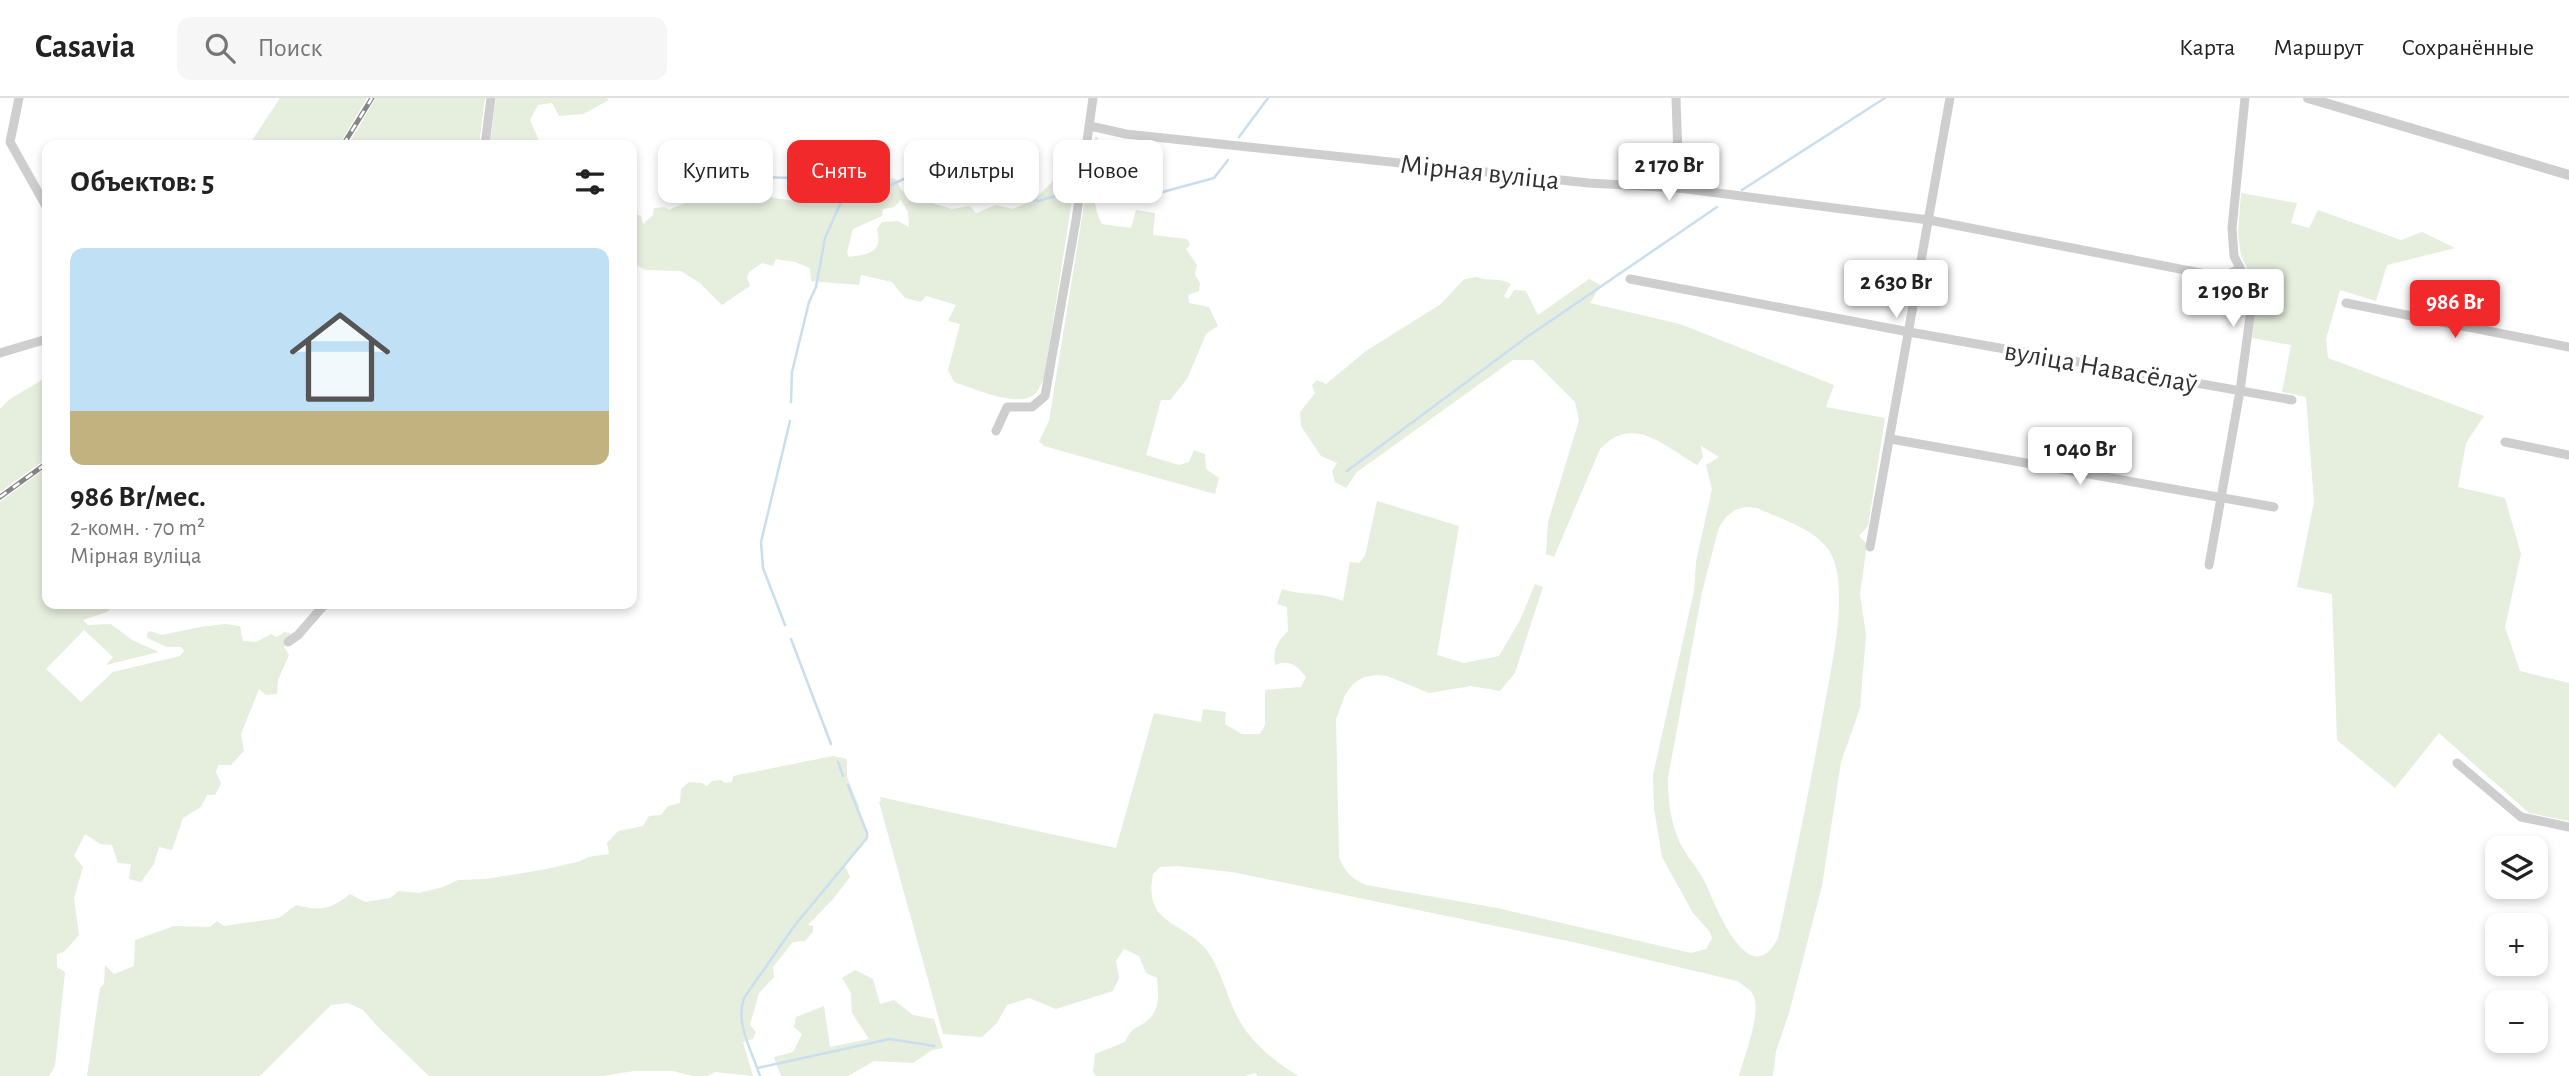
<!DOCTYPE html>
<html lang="ru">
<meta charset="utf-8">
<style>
:root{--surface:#fff;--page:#f6f6f6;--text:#222;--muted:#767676;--line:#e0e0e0;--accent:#f1292b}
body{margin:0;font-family:"Alegreya Sans",sans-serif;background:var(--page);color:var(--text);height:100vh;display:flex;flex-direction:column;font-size:26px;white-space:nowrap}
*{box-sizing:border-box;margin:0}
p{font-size:23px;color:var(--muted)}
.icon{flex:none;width:38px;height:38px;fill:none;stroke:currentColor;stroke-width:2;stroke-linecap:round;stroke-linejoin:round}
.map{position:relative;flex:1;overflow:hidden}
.panel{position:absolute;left:42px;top:42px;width:595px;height:469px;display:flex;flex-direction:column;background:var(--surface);border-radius:14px;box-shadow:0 4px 10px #0003}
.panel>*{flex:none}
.hud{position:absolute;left:658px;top:42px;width:665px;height:63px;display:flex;gap:14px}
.fabs{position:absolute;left:2485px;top:738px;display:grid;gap:14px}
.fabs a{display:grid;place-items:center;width:63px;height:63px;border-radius:14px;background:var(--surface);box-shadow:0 4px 10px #0003;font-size:35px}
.price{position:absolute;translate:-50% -60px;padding:0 16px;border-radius:7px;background:#fff;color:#222;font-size:23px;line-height:46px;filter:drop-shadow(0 2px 4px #0008)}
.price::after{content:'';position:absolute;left:50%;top:42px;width:21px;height:16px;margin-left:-10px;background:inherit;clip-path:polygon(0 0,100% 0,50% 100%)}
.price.active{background:var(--accent);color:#fff}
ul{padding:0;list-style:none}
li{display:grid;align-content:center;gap:14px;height:371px;padding:0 28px}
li+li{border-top:2px solid var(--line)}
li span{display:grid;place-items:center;height:217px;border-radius:14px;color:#555}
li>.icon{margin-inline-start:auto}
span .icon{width:126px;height:126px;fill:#fffc;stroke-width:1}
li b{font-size:30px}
h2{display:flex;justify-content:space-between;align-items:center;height:84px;padding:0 28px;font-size:30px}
.pill{padding:0 24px;border-radius:14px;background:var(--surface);box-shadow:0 4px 10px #0003;font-size:24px;line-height:63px}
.pill.active{background:var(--accent);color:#fff}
header{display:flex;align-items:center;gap:42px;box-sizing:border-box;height:98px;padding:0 35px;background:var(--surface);border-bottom:2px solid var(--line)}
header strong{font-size:33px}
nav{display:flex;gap:38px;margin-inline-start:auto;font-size:24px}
.search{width:490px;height:63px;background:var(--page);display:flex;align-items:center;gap:18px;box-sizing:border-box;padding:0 24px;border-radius:14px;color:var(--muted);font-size:26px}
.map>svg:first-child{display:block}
.green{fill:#e6eede;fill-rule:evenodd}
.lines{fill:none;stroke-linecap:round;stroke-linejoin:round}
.stream{stroke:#c9deef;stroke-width:2.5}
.minor{stroke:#cecece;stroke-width:9}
.tertiary{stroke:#cecece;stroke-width:10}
.rail-casing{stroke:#868686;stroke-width:5}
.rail{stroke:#fff;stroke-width:2.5;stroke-dasharray:8;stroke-linecap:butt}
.labels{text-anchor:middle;stroke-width:7;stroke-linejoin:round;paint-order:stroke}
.street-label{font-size:28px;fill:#313131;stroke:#fff}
</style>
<header>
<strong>Casavia</strong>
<div class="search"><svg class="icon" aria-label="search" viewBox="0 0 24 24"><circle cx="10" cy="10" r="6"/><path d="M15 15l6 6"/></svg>Поиск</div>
<nav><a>Карта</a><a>Маршрут</a><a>Сохранённые</a></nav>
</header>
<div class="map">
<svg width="2569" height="978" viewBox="0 0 2569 978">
<rect width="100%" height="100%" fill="#fff"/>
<!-- green -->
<g class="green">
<polygon points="280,0 367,0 339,47 249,47"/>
<polygon points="376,0 485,0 479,47 348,47"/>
<polygon points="496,0 606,0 609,2 583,16 559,18 552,5 538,7 530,22 541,47 490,47"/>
<path d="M1095,39H1098C1095,68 1088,99 1102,126L1131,130L1136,112L1155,115L1153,137L1187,141L1190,147L1186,151L1197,167L1195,177L1200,185L1199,193L1188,197L1189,205L1209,209L1218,228L1206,236L1187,281L1170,302H1161L1146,357L1179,367L1189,364L1194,352L1205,356L1206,371L1219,380L1215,396L1044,348L1039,343L1049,323Z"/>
<path d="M1063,63L1078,65L1044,280C1042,284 1039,291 1036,295C1021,312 973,290 954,284L948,272L960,226L948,223L956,207L926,198L921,204L905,200L892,184L861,177L859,187L811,183L810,170L795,164L776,161L773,168L762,165L749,174L747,180L750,188L722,207L700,185L681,173L646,172L632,165V115L641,118L643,126L653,117L654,110L664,109L669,112C712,91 749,95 794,103L798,88L809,85L827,99L837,90L860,92L856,78L863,69L881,70L882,79L896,81L902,93L912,91L917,85L931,97L932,105L952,111L970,108L976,115L996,107L1013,111L1035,101L1060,76L1056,67ZM901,102L908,114L909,129L898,123L882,124L877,131C883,155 869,156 849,159L847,154L853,131L882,118L883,111L894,109Z"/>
<polygon points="2241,95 2297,105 2291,125 2309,130 2318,112 2401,142 2422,134 2455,150 2387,167 2376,203 2340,192 2326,241 2328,260 2484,318 2466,345 2458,389 2505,400 2521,456 2505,529 2520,573 2569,585 2569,723 2529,715 2439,635 2395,690 2337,642 2332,496 2297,489 2314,404 2306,299 2282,294 2291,247 2252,240 2257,197 2253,181 2241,158 2238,135"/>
<path d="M1477,179C1488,184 1501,179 1511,186L1504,198L1506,200H1509L1514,192L1526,193L1538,217L1589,181L1601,187L1590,205L1680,226L1834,287L1826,309L1885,320L1868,428L1859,438L1867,446L1860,496L1866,537L1860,610L1841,664L1822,788L1789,915L1776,953L1773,978H1739C1744,959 1761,917 1754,899C1751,891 1744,888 1737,883L1573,844L1232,774L1178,768L1160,769L1153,776C1143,826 1181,823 1204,849C1221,869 1226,897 1237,918C1249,943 1275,964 1298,978H1258L1255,975L1245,978H1096L1093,974L1095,956L1125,944C1134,926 1135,933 1148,922C1161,911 1158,894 1157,880L1146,875L1139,858L1124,851L1116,863L1119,880L1113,893L1056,911L1029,900L1007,907L997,925L982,939L943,936L879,704L881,703L880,699L1116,750L1154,615L1201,624L1203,611L1226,614L1225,626L1242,636H1260L1265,627V592L1301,589L1306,579C1297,567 1289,561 1275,567C1273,552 1277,544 1288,533L1287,509L1277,506L1282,491C1303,498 1323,494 1343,503L1350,464L1359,465L1365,458L1377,403L1459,428L1437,557L1464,565L1499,558L1520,522L1535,486L1543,489L1515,575L1500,593L1471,588L1429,595L1387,578L1375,577L1362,580L1353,586L1345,597L1336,621L1339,759C1345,774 1351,780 1366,787L1497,810L1691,855L1706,851L1712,840L1710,834L1693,815L1662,759L1654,710L1653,677L1694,493L1696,464L1712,391L1706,367L1719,359L1701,348L1703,359L1697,367C1664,348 1633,316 1600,351L1554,459L1546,456L1548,424L1579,322L1575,304L1533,262H1513L1357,374L1346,390L1335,384L1332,373L1337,365L1321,358L1301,328L1300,314L1315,295L1312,287L1317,282L1326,286L1366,253L1441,206L1464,181ZM1746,409L1757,410C1782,422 1825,433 1834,463C1847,500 1832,566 1825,605C1811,684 1795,762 1778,840C1749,897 1715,806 1705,784C1697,768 1683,755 1677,738C1670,719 1668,701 1668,680L1702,494L1719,429L1726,419L1735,412Z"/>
<polygon points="47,279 47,360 0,394 0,311 10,301"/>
<polygon points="47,369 47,506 116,506 107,514 83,522 88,527 111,526 132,542 159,554 106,567 113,559 84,532 46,571 81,604 113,574 180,558 184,553 181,549 167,549 147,540 147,535 150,533 162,537 200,529 225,526 240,528 243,543 256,544 271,536 277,539 284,534 290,535 291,538 284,549 289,557 278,582 277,596 266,597 259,591 241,636 244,653 231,667 218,667 216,674 221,686 215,697 207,697 201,709 183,720 172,752 159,749 154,766 141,784 129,781 131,766 118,765 112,747 100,746 85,736 74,758 83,769 74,800 79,837 64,854 57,856 57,869 65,874 55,968 49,978 0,978 0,404"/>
<path d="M833,658L847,661V679L859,708L858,714L867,735V740L845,768L850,779L833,801L808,827L813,828V834L805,843L793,844L773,869L774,879L759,895L750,927L756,934L753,941L743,944L753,978L715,974L708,978H693L673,973H634L603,978H429L378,929L363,912L348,905L331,907L260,978H87L100,890L104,886L105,867L114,876L134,868L135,842L174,828L210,829L217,823L224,828L279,820L296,807C320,813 331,812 350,796L365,804L390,800L399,793L419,795L443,789L458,782L486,781L547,771L581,763L588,759L609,756L607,745L618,733L643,728L649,718L661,717L668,708L680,705L681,691L689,684L702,685L707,688L712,683L721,682L725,685L732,684L733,678Z"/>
<polygon points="855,872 873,881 880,906 894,902 913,917 934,921 943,950 932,952 913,965 874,963 848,978 781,978 774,959 793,954 802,936 794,929 796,919 824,908 830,949 869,941 852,915 851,895 842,880"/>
</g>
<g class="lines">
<!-- stream -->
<g class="stream">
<polyline points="1239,39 1268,0"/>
<polyline points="743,79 851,81 891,87 908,79 928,80 942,69 997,95 1039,103 1071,93"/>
<polyline points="1742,92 1885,0"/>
<polyline points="1090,95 1122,98 1159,95 1214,80 1228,62"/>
<polyline points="791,304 792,274 809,204 816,189 825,140 851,82"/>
<polyline points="1347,373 1527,239 1717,109"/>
<polyline points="785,527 763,470 761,444 790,323"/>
<polyline points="791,541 831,646"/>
<polyline points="838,664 843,678"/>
<polyline points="757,970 890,941 934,948"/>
<path d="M760,978C752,953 735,926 744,900L795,827L867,740V735L848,687"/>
</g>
<!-- minor -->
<g class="minor">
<polyline points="19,0 10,44 47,110"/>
<polyline points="1676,0 1679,90"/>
<polyline points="1090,28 1126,36 1589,85 1679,90 1929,122 2221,179 2240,171"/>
<polyline points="485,47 491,0"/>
<polyline points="1630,181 1909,234 2292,302"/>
<polyline points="2346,205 2569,249"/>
<polyline points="0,255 47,241"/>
<polyline points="996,333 1007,309 1032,309 1045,298 1076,122 1093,0"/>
<polyline points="1891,341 2274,409"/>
<polyline points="2505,344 2569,357"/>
<polyline points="1870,449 1950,0"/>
<polyline points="2209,467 2240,293 2252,204 2249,188 2234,158 2232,130 2245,0"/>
<polyline points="288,544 298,537 325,506"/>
<polyline points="2457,665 2521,719 2569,729"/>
</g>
<!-- tertiary -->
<polyline class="tertiary" points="2308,0 2569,77"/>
<defs>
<g id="rail">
<polyline points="343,47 372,0"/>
<polyline points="0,399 47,365"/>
</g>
</defs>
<!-- rail casing -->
<use href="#rail" class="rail-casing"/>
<!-- rail -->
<use href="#rail" class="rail"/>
</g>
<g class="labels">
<!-- street labels -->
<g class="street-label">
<text transform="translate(1480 73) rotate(6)" y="10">Мірная вуліца</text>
<text transform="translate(2101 268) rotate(10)" y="10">вуліца Навасёлаў</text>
</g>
</g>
</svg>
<div class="fabs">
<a><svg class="icon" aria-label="layers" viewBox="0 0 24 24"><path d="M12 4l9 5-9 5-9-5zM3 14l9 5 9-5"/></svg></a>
<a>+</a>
<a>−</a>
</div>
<b class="price" style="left:1669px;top:105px">2 170 Br</b>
<b class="price" style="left:1896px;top:222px">2 630 Br</b>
<b class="price" style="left:2233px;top:231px">2 190 Br</b>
<b class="price active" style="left:2455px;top:242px">986 Br</b>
<b class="price" style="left:2080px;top:389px">1 040 Br</b>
<div class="hud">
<a class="pill">Купить</a>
<a class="pill active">Снять</a>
<a class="pill">Фильтры</a>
<a class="pill">Новое</a>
</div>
<section class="panel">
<h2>Объектов: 5<svg class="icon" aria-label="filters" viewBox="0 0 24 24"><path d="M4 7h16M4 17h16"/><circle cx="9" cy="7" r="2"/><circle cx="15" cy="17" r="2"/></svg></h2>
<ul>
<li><span style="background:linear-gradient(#bfe0f5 75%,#c2b280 0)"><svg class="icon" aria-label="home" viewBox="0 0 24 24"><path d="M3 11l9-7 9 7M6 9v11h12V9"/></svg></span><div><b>986 Br/мес.</b><p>2-комн. · 70 m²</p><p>Мірная вуліца</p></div></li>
</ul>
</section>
</div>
